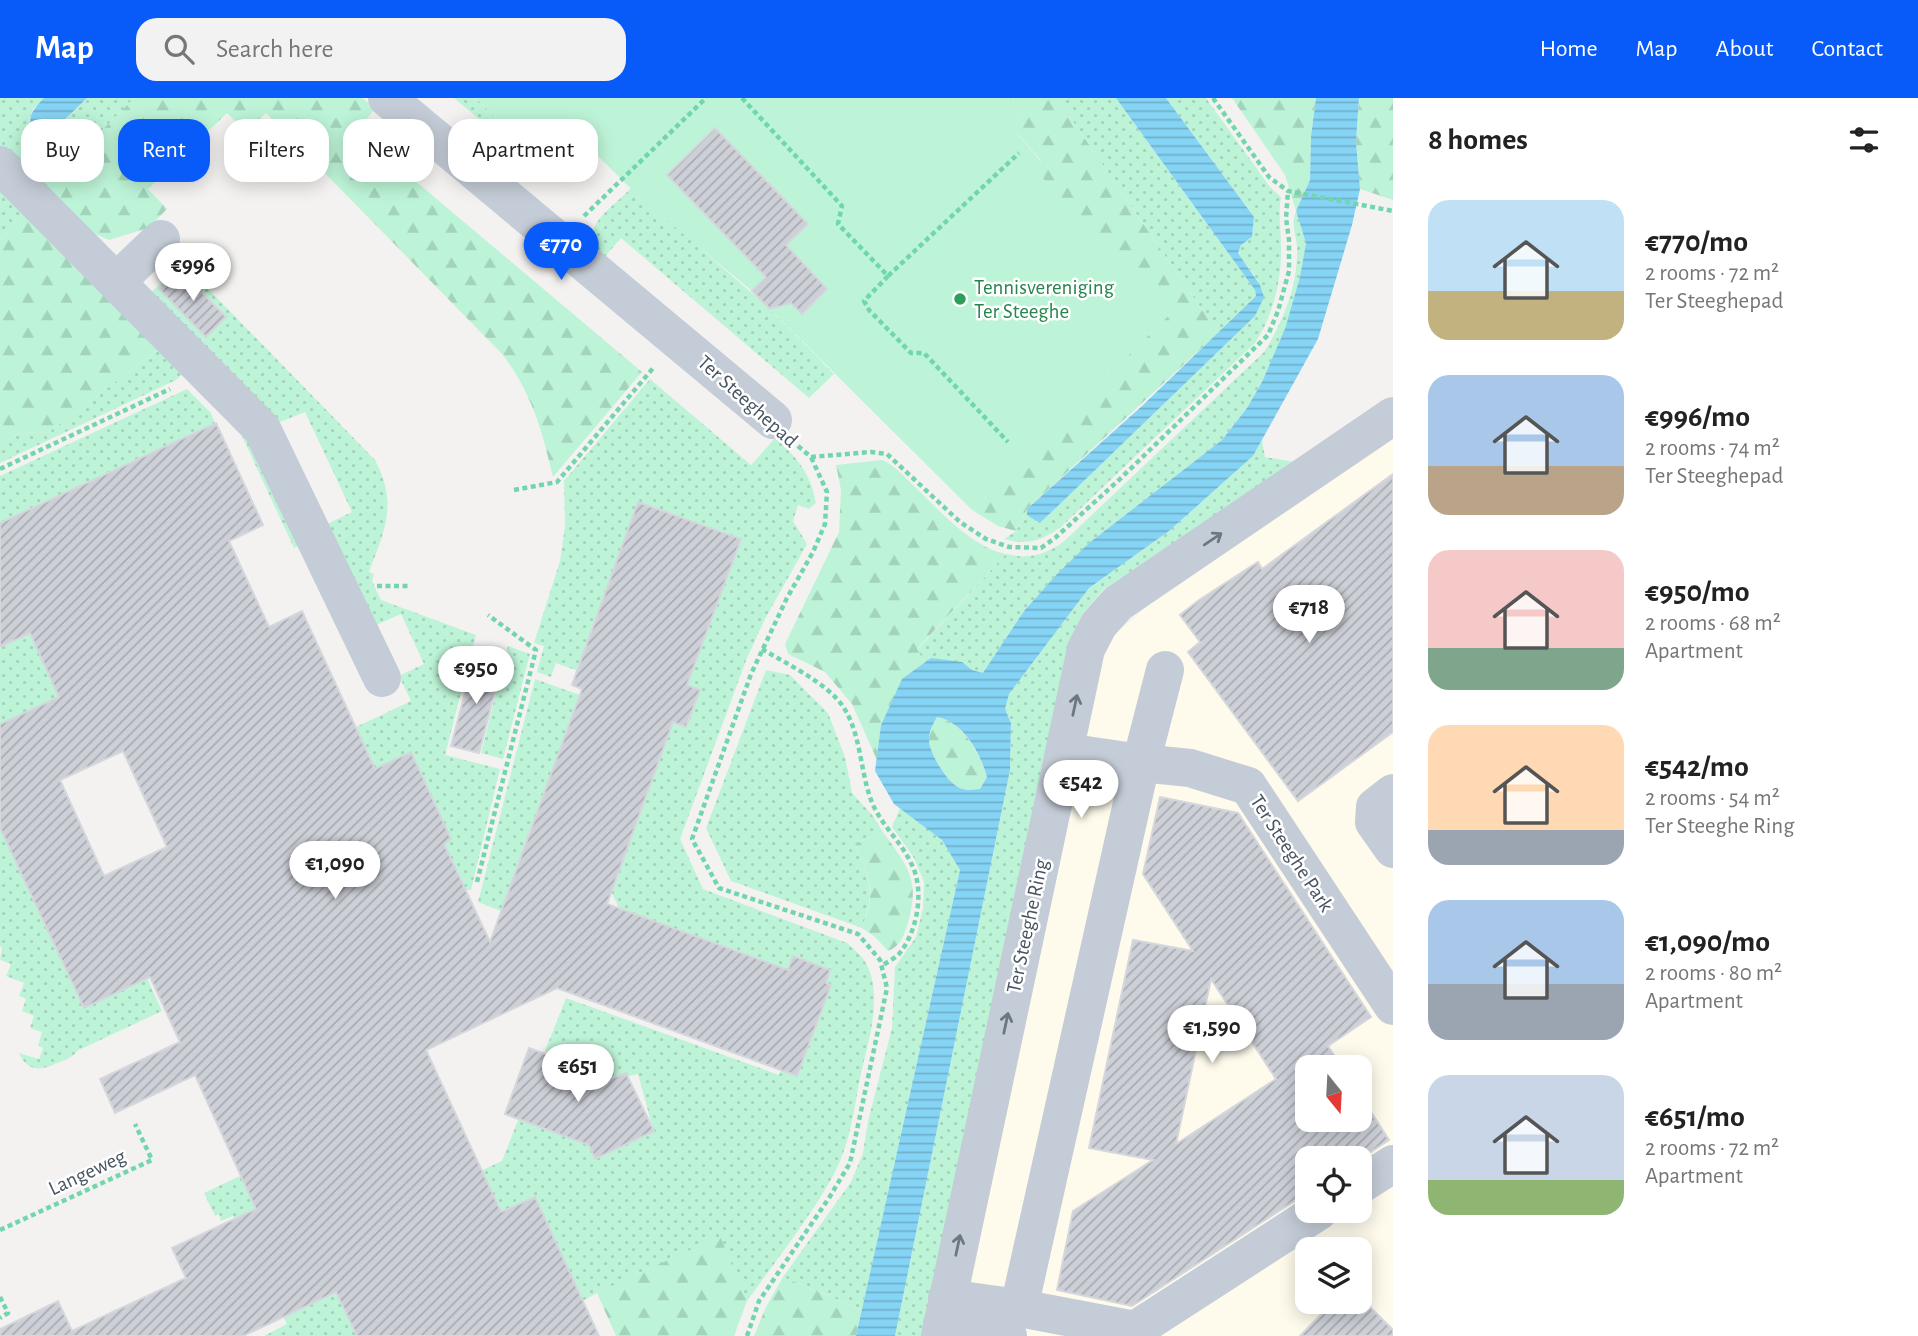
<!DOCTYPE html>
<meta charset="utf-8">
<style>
:root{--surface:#fff;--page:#f2f2f2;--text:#222;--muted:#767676;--accent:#085bf8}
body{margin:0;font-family:"Alegreya Sans",sans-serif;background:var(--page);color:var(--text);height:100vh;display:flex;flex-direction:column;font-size:26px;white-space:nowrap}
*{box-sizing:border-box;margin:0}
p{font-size:23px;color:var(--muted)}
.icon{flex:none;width:38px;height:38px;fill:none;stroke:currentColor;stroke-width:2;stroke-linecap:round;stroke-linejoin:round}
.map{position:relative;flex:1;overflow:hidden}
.panel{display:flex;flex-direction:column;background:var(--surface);width:525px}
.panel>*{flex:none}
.top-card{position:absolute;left:21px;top:21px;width:665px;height:63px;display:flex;gap:14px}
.needle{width:46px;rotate:162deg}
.controls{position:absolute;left:1295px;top:957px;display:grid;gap:14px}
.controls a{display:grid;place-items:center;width:77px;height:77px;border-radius:14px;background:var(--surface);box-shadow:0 4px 18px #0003;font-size:35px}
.price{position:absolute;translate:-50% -60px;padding:0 16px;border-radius:24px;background:#fff;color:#222;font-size:23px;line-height:46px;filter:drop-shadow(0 2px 4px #0008)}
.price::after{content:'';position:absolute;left:50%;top:42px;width:21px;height:16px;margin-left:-10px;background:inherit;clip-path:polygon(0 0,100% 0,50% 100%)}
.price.current{background:var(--accent);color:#fff}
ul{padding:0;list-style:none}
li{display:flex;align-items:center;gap:21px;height:175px;padding:0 35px}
li span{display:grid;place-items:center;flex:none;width:196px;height:140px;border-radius:21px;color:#555}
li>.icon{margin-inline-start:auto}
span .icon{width:84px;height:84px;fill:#fffc;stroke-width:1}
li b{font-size:30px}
h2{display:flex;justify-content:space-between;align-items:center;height:84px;padding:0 35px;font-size:30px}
.chip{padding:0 24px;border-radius:21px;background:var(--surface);box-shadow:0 4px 18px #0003;font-size:24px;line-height:63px}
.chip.current{background:var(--accent);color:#fff}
header{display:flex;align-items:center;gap:42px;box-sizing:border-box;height:98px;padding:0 35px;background:var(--accent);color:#fff}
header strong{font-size:33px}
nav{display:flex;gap:38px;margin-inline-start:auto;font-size:24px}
.search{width:490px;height:63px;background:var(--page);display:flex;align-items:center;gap:18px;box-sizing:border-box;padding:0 24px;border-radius:21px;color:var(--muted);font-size:26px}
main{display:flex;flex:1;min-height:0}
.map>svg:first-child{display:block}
.commercial{fill:#fefaec;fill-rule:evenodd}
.grass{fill:url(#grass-dots)}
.forest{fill:url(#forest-firs)}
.garden{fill:#bdf4d7}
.water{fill:url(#water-rules);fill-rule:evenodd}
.building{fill:url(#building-hatch);stroke:#d5d7dd;stroke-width:2;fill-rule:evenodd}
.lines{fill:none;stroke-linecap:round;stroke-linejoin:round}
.path{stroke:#71d6ae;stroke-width:4.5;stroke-dasharray:5 3.5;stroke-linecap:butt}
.minor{stroke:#c4ccd7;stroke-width:38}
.oneway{stroke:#6c7784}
.leisure-dot{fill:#2e9e5b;stroke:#fff;stroke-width:2.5}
.labels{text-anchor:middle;stroke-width:5;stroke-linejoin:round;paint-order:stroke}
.leisure-label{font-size:21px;fill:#27864d;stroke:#fff;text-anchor:start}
.street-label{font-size:21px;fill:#475361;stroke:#fff}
</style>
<header>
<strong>Map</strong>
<div class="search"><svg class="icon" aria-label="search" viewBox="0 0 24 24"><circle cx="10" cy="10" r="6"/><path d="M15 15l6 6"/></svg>Search here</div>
<nav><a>Home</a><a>Map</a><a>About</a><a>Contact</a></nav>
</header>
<main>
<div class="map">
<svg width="1393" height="1238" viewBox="0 0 1393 1238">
<defs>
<pattern id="grass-dots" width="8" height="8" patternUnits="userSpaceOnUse" patternTransform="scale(1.75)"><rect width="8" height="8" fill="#bdf4d7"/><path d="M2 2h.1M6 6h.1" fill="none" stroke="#a4d3bb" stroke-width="1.8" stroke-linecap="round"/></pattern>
<pattern id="forest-firs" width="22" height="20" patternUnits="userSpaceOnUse" patternTransform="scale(1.75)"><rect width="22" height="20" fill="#bdf4d7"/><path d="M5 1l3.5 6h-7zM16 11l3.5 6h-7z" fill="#a4d3bb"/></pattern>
<pattern id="water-rules" width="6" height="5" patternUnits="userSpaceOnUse" patternTransform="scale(1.75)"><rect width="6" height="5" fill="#86d4f5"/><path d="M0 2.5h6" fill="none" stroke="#6fafca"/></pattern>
<pattern id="building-hatch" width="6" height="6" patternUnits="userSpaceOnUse" patternTransform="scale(1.75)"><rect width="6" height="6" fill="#cdd0d7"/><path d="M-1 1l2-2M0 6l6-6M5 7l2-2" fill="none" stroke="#a8abb2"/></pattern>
</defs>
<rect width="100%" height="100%" fill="#f4f2f1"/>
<!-- commercial -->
<path class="commercial" d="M1393,337V1238H948L1096,553L1151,505ZM1307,970H1360V1022H1307ZM1307,1060H1360V1113H1307ZM1307,1152H1360V1204H1307Z"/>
<!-- grass -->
<g class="grass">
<polygon points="0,0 44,0 33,11 29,22 35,33 47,36 55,32 87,0 134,0 43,92 0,50"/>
<polygon points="454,0 476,0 550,78 549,80"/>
<polygon points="1057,0 1116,0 1255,192 1256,198 1218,235"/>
<path d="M1166,0H1206L1270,89L1281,99C1278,117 1281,131 1281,149C1282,182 1273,218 1255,245L1061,429C1043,442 1027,448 1004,441L1016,433L1027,411V417L1036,423H1042L1255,218C1270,190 1254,178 1238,155L1241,147L1252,139L1254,119Z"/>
<polygon points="0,87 26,112 0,142"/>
<path d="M631,90L768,209L834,276L809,300L621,140L603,161C576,128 609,114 631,90Z"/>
<path d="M1296,113L1306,145L1300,179L1286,231L1262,284L1247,310L1222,342L1089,445L1057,476L1024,513L983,576L931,560L925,565L917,552L1006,456C1031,461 1039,458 1061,446L1264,254C1283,224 1298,187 1297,151C1297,138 1290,126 1296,113Z"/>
<path d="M183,165L375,362C398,405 385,432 369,474L374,476L372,483L381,502L476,537L445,657L500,671L471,792H466L443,743L451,740L410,654L375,671L356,629L411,603L399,578L424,566L401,516L376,527L327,426L352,414L305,314L280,324L150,195Z"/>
<polygon points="162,249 186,273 176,282 0,365 0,347 19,335 49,334"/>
<path d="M650,281L751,367L775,340C797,359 811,376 816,405L809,411L798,407L793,423L807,446L765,521L747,560L680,741L703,791L847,845C857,854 866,861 870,874C881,908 867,947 860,980C854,1012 850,1045 835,1074C811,1119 777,1161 747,1203L720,1139L597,1195L568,1211L496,1120L480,1073L502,1063L520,1017L596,1047L653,1031L638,976L617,981L545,953L566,900L779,977L817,885L619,810L611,793L673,624L686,629L700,592L686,587L741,441L638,404L587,545V576L556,565L551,579L537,574L544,548L534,545L560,463L565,428L564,383Z"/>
<polygon points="187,291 211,315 215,325 0,425 0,378"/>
<polygon points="234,321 248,335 300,447 294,450"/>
<polygon points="1262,342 1265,359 1295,364 1104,491 1084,514 1069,543 922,1238 895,1238 1010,672 1011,625 1005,611 1009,596 1089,490 1169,433 1253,358"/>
<polygon points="96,505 59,599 0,627 0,549"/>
<polygon points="508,548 530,556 503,661 481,655"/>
<path d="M766,572L790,577L828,615L845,659L852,695L873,718L883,734L855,746C870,783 876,791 862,830L731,783L706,730Z"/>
<polygon points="535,581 580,597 501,813 478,804"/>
<polygon points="900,710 942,742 960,772 862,1212 783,1179 851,1084 863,1055 868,1023 892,930 895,869 916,839 923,810 924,784 914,760 892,729"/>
<path d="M0,730L83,910L147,880L162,913L77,953C72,960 65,962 57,965C41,973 27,974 19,955L39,961L43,950L38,947L42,934L30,930L34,918L22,913L26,901L19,898L24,885L6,878L11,866L0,862L2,850L0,848Z"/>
<polygon points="242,1077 336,1194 357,1238 264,1238 287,1226 270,1190 266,1191 233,1118 221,1123 219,1116 215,1118 204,1095"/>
</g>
<!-- forest -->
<g class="forest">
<path d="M134,0H362L376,10L356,33L642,274L553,379C542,332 532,296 503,257L266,15L246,34L227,15L148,91L167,111L148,130L109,142L83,131L43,92Z"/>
<polygon points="1007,0 1057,0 1218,235 1027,411 1016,433 998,428 972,412 1172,214 1034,72 1041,63 1013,30 1023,17"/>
<polygon points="1232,0 1316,0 1311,38 1310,82 1296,113 1285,77"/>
<polygon points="1359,0 1393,0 1393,102 1360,91 1356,44"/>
<polygon points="26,112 162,249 49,334 19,335 0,347 0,142"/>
<path d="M882,362C893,366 903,377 911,385C936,409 972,450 1006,456L917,551L925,565L902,582L881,627L877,662L852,606L825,574L788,556L785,546L839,434L841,392L836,367Z"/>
<path d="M937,619C964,624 979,655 987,679L980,691C972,692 965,693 958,689C947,684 928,653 929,641C929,633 933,626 937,619Z"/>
<path d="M883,734C909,770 921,783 907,828C903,840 900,848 888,853L875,839L862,830C877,791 870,783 855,746Z"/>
<polygon points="720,1138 747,1203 734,1238 616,1238 597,1195"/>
<polygon points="783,1179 862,1212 856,1238 754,1238 765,1211"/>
</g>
<!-- garden -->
<polygon class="garden" points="476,0 1007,0 1023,17 1013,30 1041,64 1035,72 1172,214 972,412 752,193 642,102 586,46 550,78"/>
<!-- water -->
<g class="water">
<path d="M44,0H87L51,35L40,36C22,25 32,12 44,0Z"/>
<polygon points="1116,0 1166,0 1254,119 1252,139 1241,147 1238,155 1260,187 1264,199 1255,218 1062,404 1042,423 1036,423 1027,417 1027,411 1142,308 1256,198 1255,192"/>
<path d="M1316,0H1359L1356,44L1360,91L1352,127L1318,241L1253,358L1169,433L1089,490L1009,596L1005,611L1011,625L1010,672L895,1238H856L960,772L942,742L894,706L875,673L881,627L902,581L931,560L962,564L972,572L983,575L1024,513L1057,476L1089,445L1222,342L1247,310L1262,284L1285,231L1300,179L1306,145L1296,113L1310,82L1311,38ZM937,619C964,624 980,655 987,679L980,691C972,692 965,693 958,689C947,684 928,653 929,641C929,633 933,626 937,619Z"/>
</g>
<!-- building -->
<g class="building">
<polygon points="715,30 808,126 786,147 827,191 802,216 791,205 770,211 752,193 766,179 667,77"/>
<polygon points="179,171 226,219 206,239 159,191"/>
<path d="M216,325L263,427L229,443L269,529L302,513L375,671L411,654L451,741L444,746L490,844L582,591L572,587L638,404L741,441L687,587L700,592L686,629L673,624L607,806L788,872L793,858L830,872L826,885L831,887L797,978L557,890L426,952L501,1114L535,1099L599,1238H357L336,1194L243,1238H0V1231L58,1203L72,1233L186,1180L172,1150L256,1111L195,977L115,1015L100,981L180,944L150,879L84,910L0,730V626L59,599L30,535L0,549V425ZM123,653L167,749L104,778L60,682Z"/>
<polygon points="1393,376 1393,634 1298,703 1188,554 1200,544 1180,517 1199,502 1258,464 1262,471"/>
<polygon points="474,560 502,567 479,655 451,648"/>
<path d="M1160,699L1238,715L1371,919L1328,948L1342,970H1307V1022H1360V997L1389,1042L1360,1061L1307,1060V1095L1132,1208L1057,1192L1073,1113L1153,1062L1089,1050L1133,842L1193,853L1143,776ZM1211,881L1276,981L1176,1046Z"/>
<polygon points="529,950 613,980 626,975 654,1033 595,1061 589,1047 505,1016"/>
<polygon points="1333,1204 1365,1204 1393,1232 1393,1238 1300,1238"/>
</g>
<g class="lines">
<!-- path -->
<g class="path">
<polyline points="742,0 842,108 838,126 888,178 1019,55"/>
<polyline points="1213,0 1269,79 1288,93 1393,113"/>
<polyline points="584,118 706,0"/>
<polyline points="888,178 864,203 869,212 911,255 924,255 1008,344"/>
<polyline points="798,348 811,359 871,354 887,356 960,424 986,441 1009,449 1041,450 1055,440 1120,381 1268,237 1278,213 1289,173 1289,142 1286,120 1288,93"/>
<polyline points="0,371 170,291"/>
<polyline points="514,392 557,384 654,269"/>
<polyline points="377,488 408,488"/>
<path d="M762,551C787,566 829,586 844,610C861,637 860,672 871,702C880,726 900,742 911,765C925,791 918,833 899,856C894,861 887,864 882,868"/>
<polyline points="477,784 536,552 488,517"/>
<polyline points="0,1132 152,1062 135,1026"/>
<polyline points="0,1199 8,1215 0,1220"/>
<polyline points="747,1238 759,1203 829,1100 850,1065 887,890 880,862 858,836 719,790 692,741 751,576 787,500 813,454 825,426 827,394 811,359"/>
</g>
<!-- minor -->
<g class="minor">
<polyline points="387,0 773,322"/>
<polyline points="0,67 262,331 382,580"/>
<polyline points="117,183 161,141"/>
<polyline points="1065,654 1141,665 1190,670 1248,688 1393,908"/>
<polyline points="1393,695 1375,709 1374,724 1393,751"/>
<polyline points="1360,1087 1393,1066"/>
<polyline points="947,1200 1019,1210 1135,1232 1319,1113"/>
<polyline points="1019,1210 1141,665 1165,572"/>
<polyline points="942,1226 1008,1238"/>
<polyline points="940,1238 1086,551 1099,526 1118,505 1393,318"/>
</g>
</g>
<!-- one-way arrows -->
<defs><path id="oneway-shaft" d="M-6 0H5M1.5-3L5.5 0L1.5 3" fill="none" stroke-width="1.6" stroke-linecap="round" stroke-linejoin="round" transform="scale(1.75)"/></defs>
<g class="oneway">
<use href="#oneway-shaft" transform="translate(1213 441) rotate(-34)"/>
<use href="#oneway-shaft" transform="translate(1075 607) rotate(-78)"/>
<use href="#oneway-shaft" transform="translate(1006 925) rotate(-78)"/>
<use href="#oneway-shaft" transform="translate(958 1147) rotate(-78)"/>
</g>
<!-- markers -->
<circle class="leisure-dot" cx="960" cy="201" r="7"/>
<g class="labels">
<!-- leisure labels -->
<g class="leisure-label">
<text x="974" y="196">Tennisvereniging<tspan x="974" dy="24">Ter Steeghe</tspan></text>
</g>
<!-- street labels -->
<g class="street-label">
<text transform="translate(748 303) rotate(42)" y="7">Ter Steeghepad</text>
<text transform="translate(1292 755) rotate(57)" y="7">Ter Steeghe Park</text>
<text transform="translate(1027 828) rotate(-78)" y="7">Ter Steeghe Ring</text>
<text transform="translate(87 1074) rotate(-25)" y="7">Langeweg</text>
</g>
</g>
</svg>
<div class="controls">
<a><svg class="needle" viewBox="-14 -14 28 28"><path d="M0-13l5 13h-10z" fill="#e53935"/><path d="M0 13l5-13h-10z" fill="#767676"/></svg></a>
<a><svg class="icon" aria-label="locate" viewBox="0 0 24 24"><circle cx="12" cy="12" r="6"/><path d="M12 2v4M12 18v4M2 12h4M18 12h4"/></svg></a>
<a><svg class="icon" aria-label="layers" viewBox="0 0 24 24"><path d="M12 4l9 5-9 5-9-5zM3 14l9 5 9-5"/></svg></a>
</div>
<b class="price current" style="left:561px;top:184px">€770</b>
<b class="price" style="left:193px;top:205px">€996</b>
<b class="price" style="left:1309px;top:547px">€718</b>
<b class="price" style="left:476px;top:608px">€950</b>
<b class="price" style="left:1081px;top:722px">€542</b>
<b class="price" style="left:335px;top:803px">€1,090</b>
<b class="price" style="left:1212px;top:967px">€1,590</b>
<b class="price" style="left:578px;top:1006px">€651</b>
<div class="top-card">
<a class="chip">Buy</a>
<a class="chip current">Rent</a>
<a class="chip">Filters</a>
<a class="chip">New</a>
<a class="chip">Apartment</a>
</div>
</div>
<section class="panel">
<h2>8 homes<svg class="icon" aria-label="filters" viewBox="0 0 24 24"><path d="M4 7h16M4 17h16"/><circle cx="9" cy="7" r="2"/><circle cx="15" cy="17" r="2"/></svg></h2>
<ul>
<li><span style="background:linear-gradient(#bfe0f5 65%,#c2b280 0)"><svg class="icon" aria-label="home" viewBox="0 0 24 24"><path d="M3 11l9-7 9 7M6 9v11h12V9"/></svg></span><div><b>€770/mo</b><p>2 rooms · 72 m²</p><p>Ter Steeghepad</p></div></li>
<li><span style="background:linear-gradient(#a9c7e8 65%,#b9a48a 0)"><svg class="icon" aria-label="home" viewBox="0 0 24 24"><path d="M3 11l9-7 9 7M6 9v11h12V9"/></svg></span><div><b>€996/mo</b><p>2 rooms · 74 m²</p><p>Ter Steeghepad</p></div></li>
<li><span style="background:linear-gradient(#f6c9c9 70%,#7fa58c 0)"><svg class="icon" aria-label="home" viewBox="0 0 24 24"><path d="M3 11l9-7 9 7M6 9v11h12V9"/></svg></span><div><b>€950/mo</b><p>2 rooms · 68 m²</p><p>Apartment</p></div></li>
<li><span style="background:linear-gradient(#ffd9b3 75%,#9aa5b1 0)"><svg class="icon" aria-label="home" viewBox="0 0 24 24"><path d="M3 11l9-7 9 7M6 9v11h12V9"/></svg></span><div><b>€542/mo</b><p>2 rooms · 54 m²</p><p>Ter Steeghe Ring</p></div></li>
<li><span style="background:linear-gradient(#a9c7e8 60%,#9aa5b1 0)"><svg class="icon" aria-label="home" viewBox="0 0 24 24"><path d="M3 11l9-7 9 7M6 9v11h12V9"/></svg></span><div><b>€1,090/mo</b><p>2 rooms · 80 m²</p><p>Apartment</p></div></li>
<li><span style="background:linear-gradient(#c9d6e8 75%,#8fb573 0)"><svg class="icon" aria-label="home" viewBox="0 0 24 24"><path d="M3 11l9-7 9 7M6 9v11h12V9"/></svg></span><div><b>€651/mo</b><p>2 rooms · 72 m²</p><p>Apartment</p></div></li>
</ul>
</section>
</main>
